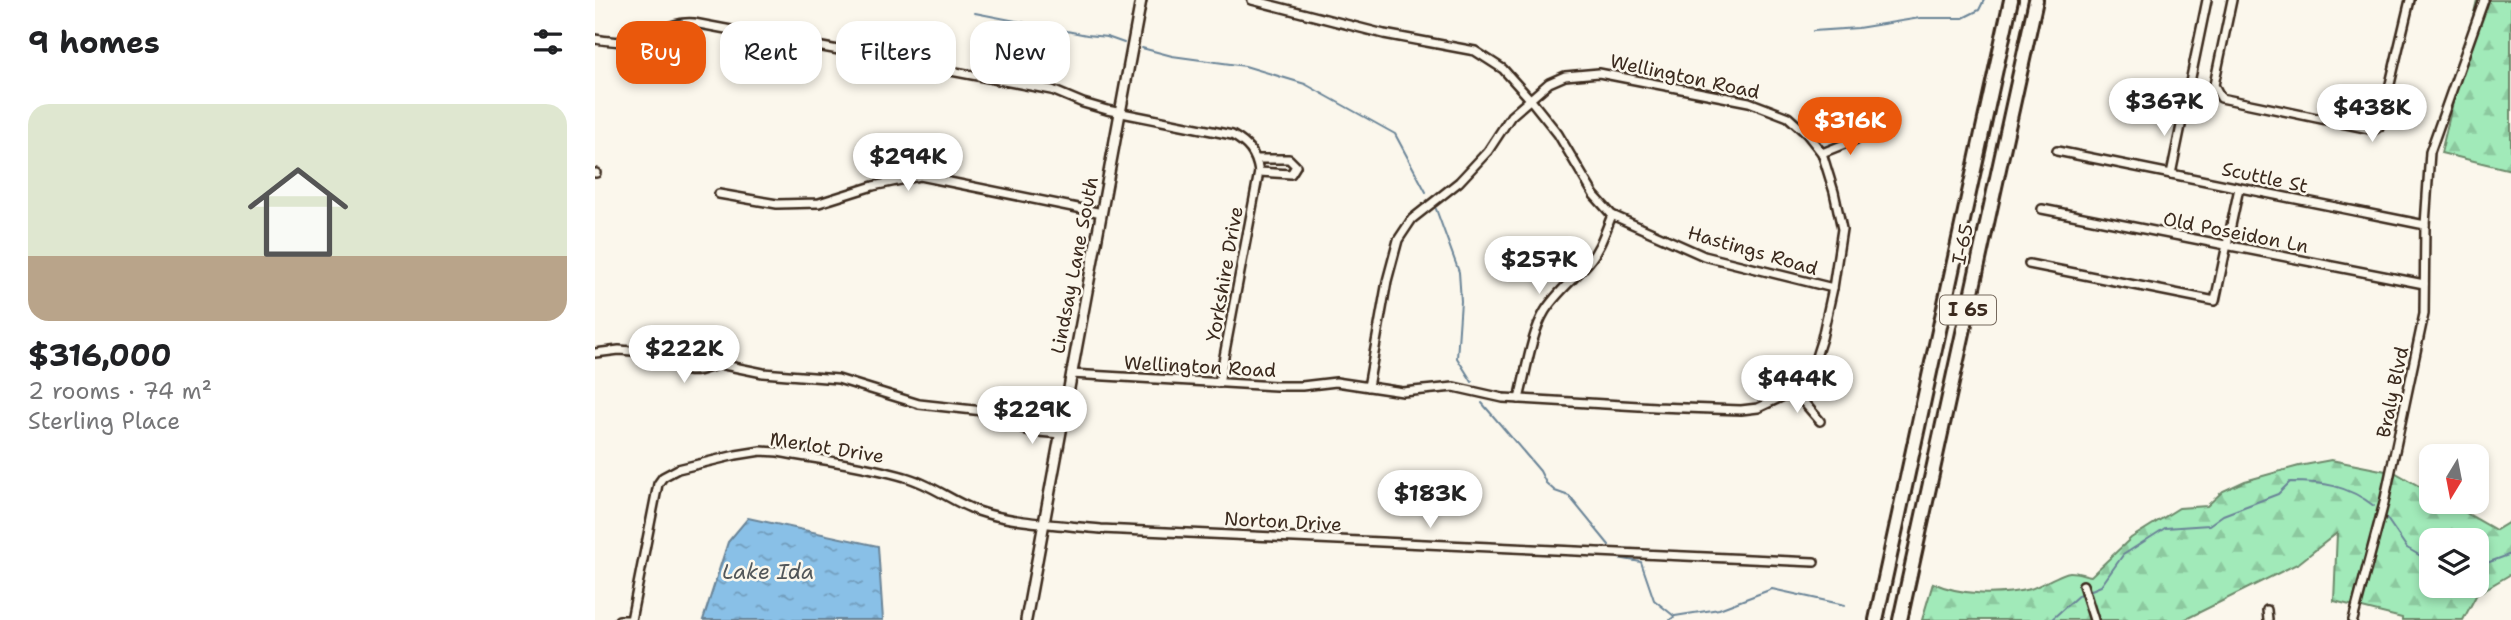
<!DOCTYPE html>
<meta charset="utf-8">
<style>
:root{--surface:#fff;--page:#f6f6f6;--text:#202124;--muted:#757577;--line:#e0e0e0;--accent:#ea580c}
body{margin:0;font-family:"Shantell Sans",sans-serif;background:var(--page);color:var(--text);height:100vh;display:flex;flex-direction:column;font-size:26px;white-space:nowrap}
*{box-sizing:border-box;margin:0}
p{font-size:23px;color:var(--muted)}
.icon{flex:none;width:38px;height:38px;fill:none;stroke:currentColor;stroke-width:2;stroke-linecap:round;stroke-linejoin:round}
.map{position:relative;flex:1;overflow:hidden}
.drawer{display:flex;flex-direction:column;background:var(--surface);width:595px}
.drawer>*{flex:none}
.top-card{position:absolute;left:21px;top:21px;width:665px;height:63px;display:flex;gap:14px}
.needle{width:46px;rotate:190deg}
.controls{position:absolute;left:1824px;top:444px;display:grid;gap:14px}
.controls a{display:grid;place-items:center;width:70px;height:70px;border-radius:14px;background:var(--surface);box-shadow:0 4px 10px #0003;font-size:35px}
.price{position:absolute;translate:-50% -60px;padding:0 16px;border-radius:24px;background:#fff;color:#222;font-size:23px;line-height:46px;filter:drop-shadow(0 2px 4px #0008)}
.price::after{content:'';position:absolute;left:50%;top:42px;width:21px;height:16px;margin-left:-10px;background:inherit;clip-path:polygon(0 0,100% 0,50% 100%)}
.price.current{background:var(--accent);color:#fff}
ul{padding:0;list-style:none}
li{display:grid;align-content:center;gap:14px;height:371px;padding:0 28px}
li+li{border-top:2px solid var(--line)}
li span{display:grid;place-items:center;height:217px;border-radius:21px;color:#555}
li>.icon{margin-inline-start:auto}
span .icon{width:126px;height:126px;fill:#fffc;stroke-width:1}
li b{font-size:30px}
h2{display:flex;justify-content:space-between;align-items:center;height:84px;padding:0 28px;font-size:30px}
.pill{padding:0 24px;border-radius:21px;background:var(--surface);box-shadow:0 4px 10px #0003;font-size:24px;line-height:63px}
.pill.current{background:var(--accent);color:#fff}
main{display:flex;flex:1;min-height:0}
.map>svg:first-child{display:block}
.forest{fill:url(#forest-firs);stroke:#6e8a6c;stroke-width:2;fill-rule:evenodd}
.water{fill:url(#water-ripples);stroke:#6a8497;stroke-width:2}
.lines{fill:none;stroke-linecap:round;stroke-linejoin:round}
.stream{stroke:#6a8497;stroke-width:2}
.minor-casing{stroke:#3b2a1e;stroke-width:12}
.tertiary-casing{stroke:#3b2a1e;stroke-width:14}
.motorway-casing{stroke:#3b2a1e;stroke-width:18}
.minor{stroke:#fbf7ec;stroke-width:7}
.tertiary{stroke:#fbf7ec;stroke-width:9}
.motorway{stroke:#fbf7ec;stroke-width:12}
.labels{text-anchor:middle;stroke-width:5;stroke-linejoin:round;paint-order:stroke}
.shield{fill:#fbf7ec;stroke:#75685c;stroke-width:2}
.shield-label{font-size:18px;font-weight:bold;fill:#3b2a1e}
.street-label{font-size:19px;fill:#3b2a1e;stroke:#fbf7ec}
.water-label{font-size:21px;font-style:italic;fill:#52575a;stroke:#fbf7ec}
</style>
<main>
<section class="drawer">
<h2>9 homes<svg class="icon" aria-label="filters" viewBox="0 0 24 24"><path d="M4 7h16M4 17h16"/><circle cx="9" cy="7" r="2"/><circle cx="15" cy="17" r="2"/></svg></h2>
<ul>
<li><span style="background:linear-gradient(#dfe7d0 70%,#b9a48a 0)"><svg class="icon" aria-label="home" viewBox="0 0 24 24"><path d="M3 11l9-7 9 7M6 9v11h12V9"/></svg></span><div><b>$316,000</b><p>2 rooms · 74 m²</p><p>Sterling Place</p></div></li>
</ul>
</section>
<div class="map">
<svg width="1916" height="620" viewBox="0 0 1916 620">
<defs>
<pattern id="forest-firs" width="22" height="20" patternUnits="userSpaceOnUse" patternTransform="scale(1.75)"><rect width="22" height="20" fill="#a1eab9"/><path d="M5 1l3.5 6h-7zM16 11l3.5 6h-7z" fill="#8cc99f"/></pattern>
<pattern id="water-ripples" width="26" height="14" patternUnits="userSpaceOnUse" patternTransform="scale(1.75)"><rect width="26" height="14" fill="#89c0e7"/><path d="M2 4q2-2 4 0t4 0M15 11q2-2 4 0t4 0" fill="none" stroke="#719cbb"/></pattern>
</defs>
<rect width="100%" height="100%" fill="#fbf7ec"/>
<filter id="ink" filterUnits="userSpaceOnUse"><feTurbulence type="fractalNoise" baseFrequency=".0143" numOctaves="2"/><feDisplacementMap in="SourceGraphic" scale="14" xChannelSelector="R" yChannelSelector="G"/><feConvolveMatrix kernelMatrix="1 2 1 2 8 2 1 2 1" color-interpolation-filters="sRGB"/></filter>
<g filter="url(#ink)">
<!-- forest -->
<g class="forest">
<polygon points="1882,0 1916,0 1916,170 1846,153"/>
<path d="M1736,460L1801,473L1836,493V502H1852L1901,530L1916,521V574L1882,594L1868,620H1807V618L1739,601L1742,533L1704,563L1589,620H1327L1338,583C1367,596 1405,596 1435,589C1445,586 1468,572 1475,572C1482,572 1490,575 1496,576L1536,538L1584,508L1612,506L1628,491L1650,481L1704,466ZM1836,541H1881V586H1836Z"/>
</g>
<!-- water -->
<polygon class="water" points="153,518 283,546 288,620 108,620 133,542"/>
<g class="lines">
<!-- stream -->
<g class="stream">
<polyline points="380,13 492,35 512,37 529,43"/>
<polyline points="1218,31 1263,28 1325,18 1368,18 1384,10 1389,0"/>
<polyline points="547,48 577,56 650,66 710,84 800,134 831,192"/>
<polyline points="841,209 864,272 866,301 862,358 877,382"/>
<polyline points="887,403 945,471 951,483 960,491 974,496 1014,545"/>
<polyline points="1790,516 1812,548 1836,562"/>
<polyline points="1023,558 1046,562 1059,600 1079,616"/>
<polyline points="1881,567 1916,554"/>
<path d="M1494,591L1506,586L1528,555L1570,528L1614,525L1628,515L1683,494L1695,482C1728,482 1752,485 1779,506"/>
<polyline points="1075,620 1080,616 1124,609 1177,589 1250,605"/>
<polyline points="1456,620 1486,593"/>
</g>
<defs>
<g id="minor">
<polyline points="657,0 789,34 880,51 908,69 935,99 963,134 999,195 1017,215 1109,256 1238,288"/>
<polyline points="1637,0 1619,85 1626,98 1779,130 1785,126 1815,0"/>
<polyline points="52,37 72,35 97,24"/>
<path d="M0,39C14,41 31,44 45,39C65,34 76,21 99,23L457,90L488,103L512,110L637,135C653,144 661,153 664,172L624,383"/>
<polyline points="1462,151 1830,225"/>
<polyline points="1227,153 1272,135"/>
<polyline points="662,159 694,159 701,166 696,174 664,172"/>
<polyline points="0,173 1,173"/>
<polyline points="1576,174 1612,0"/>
<polyline points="124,194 182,204 224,203 278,186 325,176 507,213"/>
<polyline points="1447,209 1829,284"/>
<polyline points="1434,264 1620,301 1644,188"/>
<polyline points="0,353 24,350 64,353 88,345 101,346 124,364 168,373 243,379 324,404 388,411 419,422 432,431 466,434"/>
<path d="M64,353C88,374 93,376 124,364"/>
<polyline points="476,374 681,386 707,386 741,382 808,392 859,387 908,398 1061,407 1146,410 1163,408 1199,391 1220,360 1227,338 1238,288 1247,229 1239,192 1227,153 1212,134 1193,117 1154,102 1004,73 970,76 954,83 916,116 893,151 864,182 817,219 803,240 792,281 773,387"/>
<polyline points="1199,391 1225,421"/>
<path d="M924,399C931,373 936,334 950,311C961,293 979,279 993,263C1005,249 1010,232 1017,215"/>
<polyline points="420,422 452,425 464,433"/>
<polyline points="1488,585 1499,620"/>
<polyline points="1672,610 1673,620"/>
<polyline points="24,620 33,620"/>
<path d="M36,620L63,484L68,477L83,469L141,455L166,451L183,452C225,460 270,465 310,477C337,484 357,502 383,511C417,523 470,525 506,529L1219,562"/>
<polyline points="1758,620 1789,503 1829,314 1830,225 1835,152 1889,0"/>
</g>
<polyline id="tertiary" points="431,620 546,0"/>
<g id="motorway">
<polyline points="1281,620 1416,0"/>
<polyline points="1305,620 1441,0"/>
</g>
</defs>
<!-- minor casing -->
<use href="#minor" class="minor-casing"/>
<!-- tertiary casing -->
<use href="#tertiary" class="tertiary-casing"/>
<!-- motorway casing -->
<use href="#motorway" class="motorway-casing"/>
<!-- minor -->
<use href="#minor" class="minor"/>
<!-- tertiary -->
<use href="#tertiary" class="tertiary"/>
<!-- motorway -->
<use href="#motorway" class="motorway"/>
</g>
</g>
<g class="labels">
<!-- shield labels -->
<rect class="shield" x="1345" y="295.5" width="56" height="29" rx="5"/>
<g class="shield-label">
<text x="1373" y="316">I 65</text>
</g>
<!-- street labels -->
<g class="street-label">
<text transform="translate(1090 76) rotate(12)" y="7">Wellington Road</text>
<text transform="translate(1670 177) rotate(12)" y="7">Scuttle St</text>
<text transform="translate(1641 232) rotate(11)" y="7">Old Poseidon Ln</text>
<text transform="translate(1367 244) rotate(-78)" y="7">I-65</text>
<text transform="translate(1158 250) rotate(16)" y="7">Hastings Road</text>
<text transform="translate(479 265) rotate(-79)" y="7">Lindsay Lane South</text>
<text transform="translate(629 274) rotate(-80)" y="7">Yorkshire Drive</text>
<text transform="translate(605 366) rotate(3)" y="7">Wellington Road</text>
<text transform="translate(1797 392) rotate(-78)" y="7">Braly Blvd</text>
<text transform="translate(232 447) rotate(9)" y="7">Merlot Drive</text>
<text transform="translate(688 521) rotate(3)" y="7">Norton Drive</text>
</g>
<!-- water labels -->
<g class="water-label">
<text x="173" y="579">Lake Ida</text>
</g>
</g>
</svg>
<div class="controls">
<a><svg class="needle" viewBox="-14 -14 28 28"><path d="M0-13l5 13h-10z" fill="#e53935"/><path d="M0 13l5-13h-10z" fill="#757577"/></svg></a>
<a><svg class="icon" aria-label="layers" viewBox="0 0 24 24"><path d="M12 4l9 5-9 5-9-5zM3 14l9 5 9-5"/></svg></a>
</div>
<b class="price" style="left:1569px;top:138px">$367K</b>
<b class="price" style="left:1777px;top:144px">$438K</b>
<b class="price current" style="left:1255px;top:157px">$316K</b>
<b class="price" style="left:313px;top:193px">$294K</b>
<b class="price" style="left:944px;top:296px">$257K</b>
<b class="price" style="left:89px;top:385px">$222K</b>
<b class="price" style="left:1202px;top:415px">$444K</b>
<b class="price" style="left:437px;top:446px">$229K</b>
<b class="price" style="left:835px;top:530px">$183K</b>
<div class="top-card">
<a class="pill current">Buy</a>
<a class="pill">Rent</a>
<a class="pill">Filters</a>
<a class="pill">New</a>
</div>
</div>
</main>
